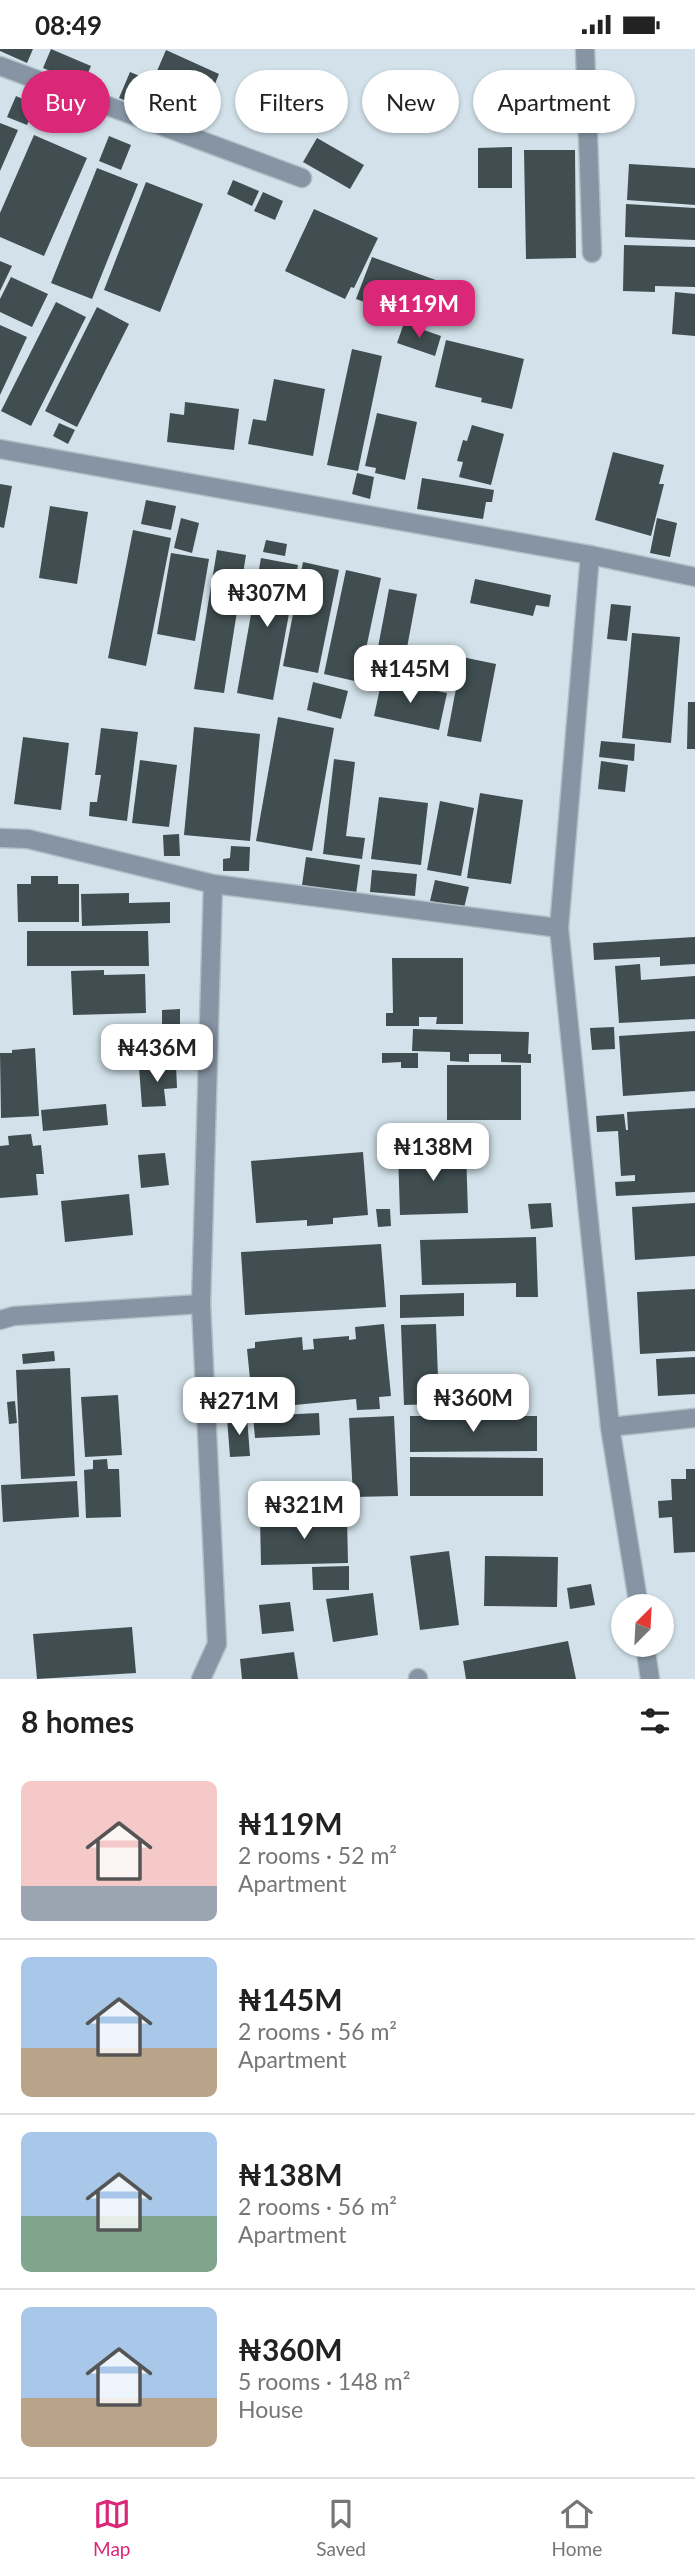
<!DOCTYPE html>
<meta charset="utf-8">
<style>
:root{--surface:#fff;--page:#f6f6f6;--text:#222;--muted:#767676;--line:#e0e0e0;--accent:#db2777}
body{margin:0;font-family:Lato,sans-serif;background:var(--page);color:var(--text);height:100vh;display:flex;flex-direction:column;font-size:26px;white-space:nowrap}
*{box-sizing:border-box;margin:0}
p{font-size:23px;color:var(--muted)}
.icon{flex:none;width:38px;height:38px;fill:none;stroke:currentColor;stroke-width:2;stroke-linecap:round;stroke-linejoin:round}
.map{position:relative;height:1630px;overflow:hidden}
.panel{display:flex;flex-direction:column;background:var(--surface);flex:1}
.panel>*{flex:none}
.guide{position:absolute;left:21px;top:21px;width:654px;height:63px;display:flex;gap:14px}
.needle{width:46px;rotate:24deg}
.controls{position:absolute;left:611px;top:1545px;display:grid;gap:14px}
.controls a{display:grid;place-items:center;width:63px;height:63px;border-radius:50%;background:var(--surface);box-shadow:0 2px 5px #0004;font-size:35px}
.price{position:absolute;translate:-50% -60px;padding:0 16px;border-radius:14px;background:#fff;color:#222;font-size:23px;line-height:46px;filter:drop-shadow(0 2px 4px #0008)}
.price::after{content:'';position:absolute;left:50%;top:42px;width:21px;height:16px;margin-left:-10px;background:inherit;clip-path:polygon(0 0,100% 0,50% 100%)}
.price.current{background:var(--accent);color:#fff}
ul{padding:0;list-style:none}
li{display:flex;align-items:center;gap:21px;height:175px;padding:0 21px}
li+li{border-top:2px solid var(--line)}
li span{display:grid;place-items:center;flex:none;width:196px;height:140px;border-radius:10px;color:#555}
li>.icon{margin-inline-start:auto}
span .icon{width:84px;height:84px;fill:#fffc;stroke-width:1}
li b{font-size:30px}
h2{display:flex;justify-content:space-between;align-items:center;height:84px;padding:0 21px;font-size:30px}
.tag{padding:0 24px;border-radius:32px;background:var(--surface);box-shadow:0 2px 5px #0004;font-size:24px;line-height:63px}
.tag.current{background:var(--accent);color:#fff}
.status{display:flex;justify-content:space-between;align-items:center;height:49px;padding:0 35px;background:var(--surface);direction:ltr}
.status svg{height:19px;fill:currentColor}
.dock{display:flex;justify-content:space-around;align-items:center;height:98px;border-top:2px solid var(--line);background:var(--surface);font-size:19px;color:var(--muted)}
.dock a{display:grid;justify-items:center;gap:4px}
.dock .current{color:var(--accent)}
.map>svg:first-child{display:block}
.building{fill:#404e51}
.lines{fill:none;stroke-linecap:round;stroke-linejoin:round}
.service-casing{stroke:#b2bfc6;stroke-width:21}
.minor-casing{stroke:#b2bfc6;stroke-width:21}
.service{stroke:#8694a3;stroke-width:18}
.minor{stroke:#8694a3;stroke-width:18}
</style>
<div class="status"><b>08:49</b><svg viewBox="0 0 49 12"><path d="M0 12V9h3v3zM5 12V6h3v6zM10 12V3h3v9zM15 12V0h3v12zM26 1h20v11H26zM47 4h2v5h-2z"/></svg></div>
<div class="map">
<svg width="695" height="1630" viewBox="0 0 695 1630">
<rect width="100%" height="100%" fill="#d3e2ea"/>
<!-- building -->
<g class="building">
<polygon points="0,0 33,0 27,14 0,2"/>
<polygon points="51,0 91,17 83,36 43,19"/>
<polygon points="166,1 219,25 201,69 169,56 165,67 142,57"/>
<polygon points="130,23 147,30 137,56 119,49"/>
<polygon points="16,47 36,56 27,76 7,68"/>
<polygon points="253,56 270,64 263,82 246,75"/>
<polygon points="534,59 558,60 557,77 533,75"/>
<polygon points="0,74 18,81 0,122"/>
<polygon points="34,86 87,109 44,207 0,188 0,164"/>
<polygon points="109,87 131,96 121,121 99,112"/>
<polygon points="317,89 364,116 350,140 303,113"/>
<polygon points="512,98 512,139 478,139 478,99"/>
<polygon points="524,101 575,101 576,209 526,210"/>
<polygon points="629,115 695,119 695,156 627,151"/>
<polygon points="97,119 138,135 92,250 51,234"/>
<polygon points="233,131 259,142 252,157 227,145"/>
<polygon points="146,133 203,155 160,263 104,241"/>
<polygon points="263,143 283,152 275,171 254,162"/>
<polygon points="626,155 695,159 695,191 625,188"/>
<polygon points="314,160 378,189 354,239 351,238 345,250 285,222"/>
<polygon points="624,196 695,198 695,238 655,237 655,243 623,242"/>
<polygon points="372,208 444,234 429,276 356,250"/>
<polygon points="0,212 12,217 0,242"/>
<polygon points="11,228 48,245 32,278 0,263 0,250"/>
<polygon points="675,243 695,245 695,287 672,285"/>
<polygon points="56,253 86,268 31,377 1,362"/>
<polygon points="97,258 129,275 77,378 45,362"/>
<polygon points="404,274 441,287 435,307 397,294"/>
<polygon points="0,276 27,288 0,346"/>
<polygon points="446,291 524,310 512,360 481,353 482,349 435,338"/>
<polygon points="352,300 382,307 358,422 327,416"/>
<polygon points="274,330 325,340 313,407 248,395 253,370 266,372"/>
<polygon points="185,353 239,360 234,401 167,393 170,364 184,366"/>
<polygon points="377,364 417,373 405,431 375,424 376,419 365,417"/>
<polygon points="59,374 75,381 68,395 53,387"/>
<polygon points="472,376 504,385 491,436 459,428 463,413 457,412 463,391 467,392"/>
<polygon points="613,403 664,416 659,435 664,435 651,487 595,471"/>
<polygon points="357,424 374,428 370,450 352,445"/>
<polygon points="422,429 494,441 492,453 486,453 483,470 417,460"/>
<polygon points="0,435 12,437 4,479 0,478"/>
<polygon points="146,451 176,457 171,481 141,475"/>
<polygon points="50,457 88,463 77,535 39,529"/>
<polygon points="181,469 199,474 192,504 174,499"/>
<polygon points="657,469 677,474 670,508 650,504"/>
<polygon points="133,481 171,489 146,617 108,609"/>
<polygon points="266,491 287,495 285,507 263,503"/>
<polygon points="217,501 246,506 224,644 194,640"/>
<polygon points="171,504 209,510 195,592 157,585"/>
<polygon points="261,509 298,516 273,651 237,644"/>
<polygon points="303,513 339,521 318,624 283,617"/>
<polygon points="346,521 381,529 359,633 324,625"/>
<polygon points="475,530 551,546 549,558 536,556 533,567 470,554"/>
<polygon points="389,540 417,545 404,615 376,609"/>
<polygon points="611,555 631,557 627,592 607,590"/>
<polygon points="632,584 680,588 671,694 622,689"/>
<polygon points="462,608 496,615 481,693 447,687"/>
<polygon points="382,630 447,644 439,681 374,667"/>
<polygon points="313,633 348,642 341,670 307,661"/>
<polygon points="688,653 695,653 695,700 687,700"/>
<polygon points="278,668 334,679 312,802 256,792"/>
<polygon points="194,678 260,685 250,792 184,786"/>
<polygon points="101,679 138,683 127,772 89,767 90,753 97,753 101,726 95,726"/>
<polygon points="23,688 69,694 61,761 14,755"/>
<polygon points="601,692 635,695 634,712 599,708"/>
<polygon points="334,710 355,713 346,787 365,789 362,810 323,805"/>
<polygon points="140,711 177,716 169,778 132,774"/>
<polygon points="601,712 628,716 625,743 598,740"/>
<polygon points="480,744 523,751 511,835 467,829"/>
<polygon points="379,748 428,754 421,816 371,810"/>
<polygon points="440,752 474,759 461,827 427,821"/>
<polygon points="179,785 180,807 164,807 163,786"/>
<polygon points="231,797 250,798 249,822 223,822 223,810 230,809"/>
<polygon points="306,808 360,816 356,845 302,836"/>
<polygon points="372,821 417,825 415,847 370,843"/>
<polygon points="31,827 58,827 58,835 79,835 79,873 18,873 17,835 31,835"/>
<polygon points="435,831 469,838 464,859 430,852"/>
<polygon points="129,844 129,854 170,853 170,874 82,877 81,845"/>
<polygon points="27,882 148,882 149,917 27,917"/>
<polygon points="695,888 695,915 660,917 660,908 594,911 593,894"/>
<polygon points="392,909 463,909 463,975 436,975 437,968 419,968 419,977 386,977 386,964 393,964"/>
<polygon points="640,915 641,931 695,927 695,970 619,974 615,917"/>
<polygon points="104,921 104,926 145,925 146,964 73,966 71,922"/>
<polygon points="180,960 180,975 162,976 162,961"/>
<polygon points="614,978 615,1000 592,1001 590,979"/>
<polygon points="413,980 529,983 528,1005 531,1005 531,1014 501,1013 501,1005 469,1005 469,1013 450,1012 450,1003 412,1002"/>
<polygon points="695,982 695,1042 623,1047 619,987"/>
<polygon points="35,999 39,1067 1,1069 0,1004 12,1004 12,1001"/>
<polygon points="382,1004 418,1004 418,1019 401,1019 401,1013 382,1014"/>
<polygon points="176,1016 177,1039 164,1040 166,1057 142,1058 139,1018"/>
<rect x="447" y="1016" width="74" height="55"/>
<polygon points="106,1055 108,1076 43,1082 41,1061"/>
<polygon points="695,1059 695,1143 616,1147 615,1133 635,1132 635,1126 621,1127 618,1082 597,1083 596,1067 624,1065 626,1081 628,1081 627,1063"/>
<polygon points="31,1085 33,1097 41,1096 44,1125 36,1125 38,1146 0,1149 0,1097 9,1096 8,1087"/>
<polygon points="466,1102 468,1164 400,1166 398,1104"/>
<polygon points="363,1103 368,1166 333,1169 333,1175 307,1177 307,1171 256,1174 251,1112"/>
<polygon points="165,1104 169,1136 141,1139 138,1106"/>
<polygon points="129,1145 133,1186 65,1193 61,1152"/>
<polygon points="551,1154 553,1178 531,1180 528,1155"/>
<polygon points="695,1154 695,1207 635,1211 632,1158"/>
<polygon points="376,1160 390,1160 391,1177 378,1178"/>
<polygon points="536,1188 538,1248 516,1248 516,1234 422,1236 420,1191"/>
<polygon points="381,1195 386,1258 245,1266 241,1203"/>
<polygon points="695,1240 695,1302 640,1305 637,1243"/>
<polygon points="464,1244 464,1267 400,1269 400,1246"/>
<polygon points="384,1275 391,1347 379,1348 380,1360 357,1361 356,1350 253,1360 247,1300 255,1299 255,1293 302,1288 303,1301 314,1300 313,1290 349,1287 349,1291 356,1290 355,1278"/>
<polygon points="436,1275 439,1355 404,1356 401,1276"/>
<polygon points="54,1302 55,1312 23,1315 22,1305"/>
<polygon points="695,1308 695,1345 658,1347 656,1310"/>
<polygon points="70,1319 75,1427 21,1430 16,1321"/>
<polygon points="118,1346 122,1406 85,1408 81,1348"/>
<polygon points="15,1352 17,1374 9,1375 7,1353"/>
<polygon points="319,1364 320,1386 255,1389 253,1367"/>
<polygon points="394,1367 398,1447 353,1448 349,1369"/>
<polygon points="410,1367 537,1367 537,1402 410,1403"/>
<polygon points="247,1368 250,1407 230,1408 227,1369"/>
<polygon points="410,1408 543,1409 543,1447 410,1447"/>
<polygon points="107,1410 108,1420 119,1420 121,1468 86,1469 84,1421 93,1420 93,1411"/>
<polygon points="686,1420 695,1420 695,1503 674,1504 672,1468 659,1469 658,1452 672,1451 671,1430 686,1430"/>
<polygon points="77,1432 79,1468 3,1473 1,1436"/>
<polygon points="347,1468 348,1514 261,1516 260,1469"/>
<polygon points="449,1502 459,1576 420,1581 410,1507"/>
<polygon points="485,1507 558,1508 557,1558 484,1557"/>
<polygon points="349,1517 349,1541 313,1541 312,1518"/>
<polygon points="591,1535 595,1556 570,1560 567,1539"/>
<polygon points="373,1544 378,1586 333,1593 326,1550"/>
<polygon points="290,1553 294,1582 262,1585 259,1556"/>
<polygon points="132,1578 136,1624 37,1630 33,1585"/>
<polygon points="568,1592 576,1630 466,1630 463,1612"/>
<polygon points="294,1603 298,1630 242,1630 240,1610"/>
</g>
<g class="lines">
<defs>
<polyline id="service" points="418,1629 418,1630"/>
<g id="minor">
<polyline points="585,0 592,204"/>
<polyline points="0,17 302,129"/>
<polyline points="0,400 590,506 695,528"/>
<polyline points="590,506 559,879 610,1378 639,1558"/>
<polyline points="0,789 28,790 213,835 559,879"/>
<polyline points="0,1271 14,1267 201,1255"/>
<polyline points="610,1378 695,1369"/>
<polyline points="645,1596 650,1630"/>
<polyline points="201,1630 217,1595 201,1255 213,835"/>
</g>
</defs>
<!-- service casing -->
<use href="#service" class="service-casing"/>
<!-- minor casing -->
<use href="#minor" class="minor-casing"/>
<!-- service -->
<use href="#service" class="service"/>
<!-- minor -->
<use href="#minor" class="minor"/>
</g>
</svg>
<div class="controls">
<a><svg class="needle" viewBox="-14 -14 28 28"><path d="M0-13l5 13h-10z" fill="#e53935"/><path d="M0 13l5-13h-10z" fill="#767676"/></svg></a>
</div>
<b class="price current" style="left:419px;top:291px">₦119M</b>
<b class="price" style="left:267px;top:580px">₦307M</b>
<b class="price" style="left:410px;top:656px">₦145M</b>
<b class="price" style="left:157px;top:1035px">₦436M</b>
<b class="price" style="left:433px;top:1134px">₦138M</b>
<b class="price" style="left:473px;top:1385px">₦360M</b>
<b class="price" style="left:239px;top:1388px">₦271M</b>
<b class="price" style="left:304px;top:1492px">₦321M</b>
<div class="guide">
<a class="tag current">Buy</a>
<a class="tag">Rent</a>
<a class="tag">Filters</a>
<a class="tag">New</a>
<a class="tag">Apartment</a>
</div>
</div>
<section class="panel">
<h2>8 homes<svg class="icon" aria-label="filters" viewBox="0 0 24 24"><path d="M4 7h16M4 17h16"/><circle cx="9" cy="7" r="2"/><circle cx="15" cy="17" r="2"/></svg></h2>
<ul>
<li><span style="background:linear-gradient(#f6c9c9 75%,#9aa5b1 0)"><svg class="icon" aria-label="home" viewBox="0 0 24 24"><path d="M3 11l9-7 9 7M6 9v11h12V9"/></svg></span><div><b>₦119M</b><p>2 rooms · 52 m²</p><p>Apartment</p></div></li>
<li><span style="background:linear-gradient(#a9c7e8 65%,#b9a48a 0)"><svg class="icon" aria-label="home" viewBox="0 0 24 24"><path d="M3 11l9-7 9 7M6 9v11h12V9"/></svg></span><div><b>₦145M</b><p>2 rooms · 56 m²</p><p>Apartment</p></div></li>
<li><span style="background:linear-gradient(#a9c7e8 60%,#7fa58c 0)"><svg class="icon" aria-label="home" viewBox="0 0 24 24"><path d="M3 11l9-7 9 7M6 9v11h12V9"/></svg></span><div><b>₦138M</b><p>2 rooms · 56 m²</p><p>Apartment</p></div></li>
<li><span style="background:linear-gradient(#a9c7e8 65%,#b9a48a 0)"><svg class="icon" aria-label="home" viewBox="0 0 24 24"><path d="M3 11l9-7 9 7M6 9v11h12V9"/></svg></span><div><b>₦360M</b><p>5 rooms · 148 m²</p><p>House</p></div></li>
</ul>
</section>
<nav class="dock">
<a class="current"><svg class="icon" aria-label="map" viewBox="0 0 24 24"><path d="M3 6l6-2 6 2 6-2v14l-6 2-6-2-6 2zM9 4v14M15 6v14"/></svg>Map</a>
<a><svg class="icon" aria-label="saved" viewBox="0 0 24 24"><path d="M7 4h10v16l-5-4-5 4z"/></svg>Saved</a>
<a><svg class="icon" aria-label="home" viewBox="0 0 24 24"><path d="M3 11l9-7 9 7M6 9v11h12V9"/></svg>Home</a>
</nav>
